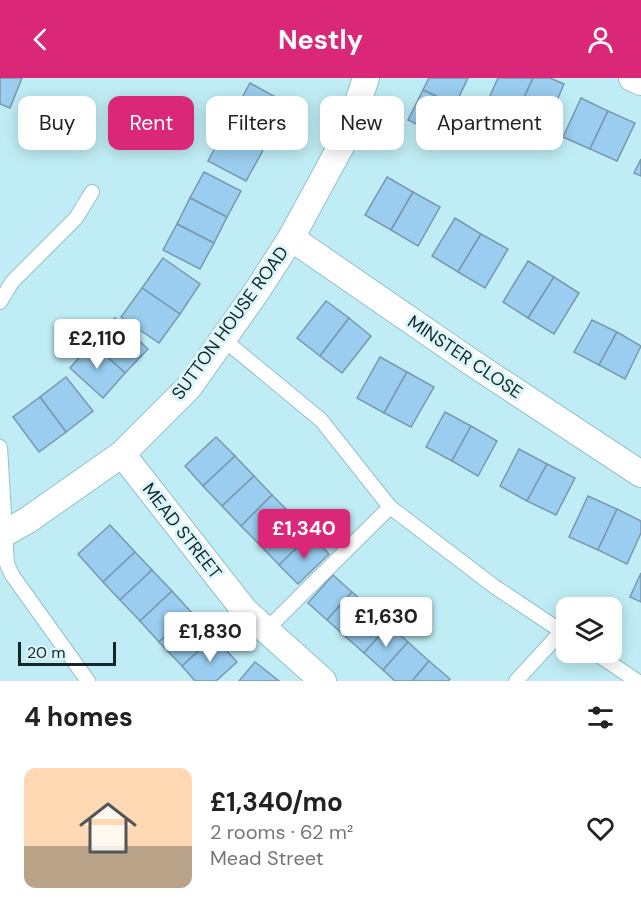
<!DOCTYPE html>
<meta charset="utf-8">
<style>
:root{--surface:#fff;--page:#f2f2f2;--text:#222;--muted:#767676;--accent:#db2777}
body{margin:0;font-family:"DM Sans",sans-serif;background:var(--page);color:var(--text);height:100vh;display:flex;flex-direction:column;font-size:22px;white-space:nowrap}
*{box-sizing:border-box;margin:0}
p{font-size:20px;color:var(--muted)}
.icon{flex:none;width:33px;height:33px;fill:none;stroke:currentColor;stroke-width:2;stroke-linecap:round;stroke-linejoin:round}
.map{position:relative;height:603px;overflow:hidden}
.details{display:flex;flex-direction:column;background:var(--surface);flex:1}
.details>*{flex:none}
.banner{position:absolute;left:18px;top:18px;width:606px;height:54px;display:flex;gap:12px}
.buttons{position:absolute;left:556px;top:519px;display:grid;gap:12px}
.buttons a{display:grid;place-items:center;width:66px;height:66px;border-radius:12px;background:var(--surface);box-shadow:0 3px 15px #0003;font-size:30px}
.scale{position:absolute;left:18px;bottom:15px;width:98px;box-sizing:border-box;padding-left:6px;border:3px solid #152629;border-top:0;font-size:16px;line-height:21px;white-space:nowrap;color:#152629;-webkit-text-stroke:4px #dcf7fc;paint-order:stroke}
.price{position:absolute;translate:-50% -51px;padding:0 14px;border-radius:6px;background:#fff;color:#222;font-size:20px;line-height:39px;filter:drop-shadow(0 2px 3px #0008)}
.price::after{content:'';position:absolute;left:50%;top:36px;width:18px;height:14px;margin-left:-9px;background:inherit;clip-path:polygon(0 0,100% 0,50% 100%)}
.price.active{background:var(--accent);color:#fff}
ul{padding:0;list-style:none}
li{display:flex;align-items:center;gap:18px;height:150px;padding:0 24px}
li span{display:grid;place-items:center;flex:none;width:168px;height:120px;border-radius:12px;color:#555}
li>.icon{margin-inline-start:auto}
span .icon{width:72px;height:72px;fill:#fffc;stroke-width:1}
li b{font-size:26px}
h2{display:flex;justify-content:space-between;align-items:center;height:72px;padding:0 24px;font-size:26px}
.chip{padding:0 21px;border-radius:12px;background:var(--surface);box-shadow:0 3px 15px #0003;font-size:21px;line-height:54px}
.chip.active{background:var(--accent);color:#fff}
header{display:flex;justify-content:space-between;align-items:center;height:78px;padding:0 24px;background:var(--accent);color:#fff;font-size:27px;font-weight:700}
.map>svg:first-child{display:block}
.building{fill:#9acdef;stroke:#7898ad;stroke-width:1.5}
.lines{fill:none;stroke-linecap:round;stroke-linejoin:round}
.service-casing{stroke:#95c0c8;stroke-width:16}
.minor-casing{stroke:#95c0c8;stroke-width:28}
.service{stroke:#fff;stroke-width:14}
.minor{stroke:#fff;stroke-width:26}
.labels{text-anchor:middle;stroke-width:6;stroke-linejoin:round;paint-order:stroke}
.street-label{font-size:18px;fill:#152629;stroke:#dcf7fc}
</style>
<header><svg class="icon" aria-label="back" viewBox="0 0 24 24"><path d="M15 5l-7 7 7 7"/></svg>Nestly<svg class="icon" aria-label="person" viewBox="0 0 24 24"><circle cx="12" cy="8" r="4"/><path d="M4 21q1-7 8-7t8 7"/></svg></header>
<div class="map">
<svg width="641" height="603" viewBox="0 0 641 603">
<rect width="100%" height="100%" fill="#c0edf5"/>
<!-- building -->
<g class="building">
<polygon points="0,0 22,0 10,30 0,26"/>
<polygon points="429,0 468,0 455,27 423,12"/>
<polygon points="498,0 533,0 518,33 489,20"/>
<polygon points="533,0 550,0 564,6 547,46 518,33"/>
<polygon points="250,5 288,26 267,65 229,44"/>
<polygon points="423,12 455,27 450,38 465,46 456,65 408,42"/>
<polygon points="581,20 608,33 590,71 563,59"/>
<polygon points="608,33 635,45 617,83 590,71"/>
<polygon points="229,44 267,65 246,103 208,83"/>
<polygon points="641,81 641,98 634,95"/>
<polygon points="204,94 241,113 227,139 190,120"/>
<polygon points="387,99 413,114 391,152 365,137"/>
<polygon points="413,114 440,129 418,168 391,152"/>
<polygon points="190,120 227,139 214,165 177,146"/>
<polygon points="455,140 481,156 458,194 432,178"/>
<polygon points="177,146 214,165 200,191 163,172"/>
<polygon points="481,156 508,171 485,210 458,194"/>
<polygon points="163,180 200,206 180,236 142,210"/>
<polygon points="528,183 554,199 528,240 503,224"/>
<polygon points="554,199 579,215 554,256 528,240"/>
<polygon points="142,210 180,236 159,265 121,239"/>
<polygon points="326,223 349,240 320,278 297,260"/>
<polygon points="115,240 148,271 125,295 92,265"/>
<polygon points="349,240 371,258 342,295 320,278"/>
<polygon points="592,242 617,254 599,287 574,274"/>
<polygon points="617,254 641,268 625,301 599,287"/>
<polygon points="92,265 125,295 103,320 70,290"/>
<polygon points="380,279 407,294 384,335 357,320"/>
<polygon points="407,294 434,309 411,349 384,335"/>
<polygon points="66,299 93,333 66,354 40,319"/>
<polygon points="40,319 66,354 39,374 13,339"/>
<polygon points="445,334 471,348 452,383 426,369"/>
<polygon points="471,348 497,363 478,398 452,383"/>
<polygon points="216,359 235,378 203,408 185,388"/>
<polygon points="519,371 547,386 527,423 500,408"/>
<polygon points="235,378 254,398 222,428 203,408"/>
<polygon points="547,386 575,400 556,437 527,423"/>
<polygon points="254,398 272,417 241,448 222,428"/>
<polygon points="272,417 292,437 260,467 241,448"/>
<polygon points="588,418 617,431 598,472 569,459"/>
<polygon points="617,431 641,443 641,455 627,486 598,472"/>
<polygon points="292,437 310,457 279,487 260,467"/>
<polygon points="110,447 135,474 103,504 78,476"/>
<polygon points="310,457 329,476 298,506 279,487"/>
<polygon points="135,474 152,492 120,522 103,504"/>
<polygon points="152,492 172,513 140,543 120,522"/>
<polygon points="641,495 641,524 630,519"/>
<polygon points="333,497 352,514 327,542 308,525"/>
<polygon points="172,513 191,534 159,564 140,543"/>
<polygon points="352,514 371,531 346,559 327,542"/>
<polygon points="371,531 389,547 364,575 346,559"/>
<polygon points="191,534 214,559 182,588 159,564"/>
<polygon points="389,547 408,564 383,592 364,575"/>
<polygon points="214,559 237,584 216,603 195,603 182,588"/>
<polygon points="408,564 429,583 412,603 395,603 383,592"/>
<polygon points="429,583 450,601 448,603 412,603"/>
<polygon points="255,584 279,603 239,603"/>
</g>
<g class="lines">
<defs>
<g id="service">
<polyline points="0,224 12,204 76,140 92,114"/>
<polyline points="223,261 321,342 390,429 495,509 567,557"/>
<polyline points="0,369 7,486 12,497 88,603"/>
<polyline points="266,552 390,429"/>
<polyline points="594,574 637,603"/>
<polyline points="516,603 562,553"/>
</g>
<g id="minor">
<polyline points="632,0 641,4"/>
<polyline points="291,160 471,284 641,396"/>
<polyline points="122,376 245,533 323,603"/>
<polyline points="0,458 28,442 122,376 189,309 257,213 291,160 347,57 366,0"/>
</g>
</defs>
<!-- service casing -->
<use href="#service" class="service-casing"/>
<!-- minor casing -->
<use href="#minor" class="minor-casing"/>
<!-- service -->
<use href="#service" class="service"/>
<!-- minor -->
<use href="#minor" class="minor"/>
</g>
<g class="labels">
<!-- street labels -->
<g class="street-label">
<text transform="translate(230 245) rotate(-54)" y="6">SUTTON HOUSE ROAD</text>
<text transform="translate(465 279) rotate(34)" y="6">MINSTER CLOSE</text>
<text transform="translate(182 453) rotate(52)" y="6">MEAD STREET</text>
</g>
</g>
</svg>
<div class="buttons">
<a><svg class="icon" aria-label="layers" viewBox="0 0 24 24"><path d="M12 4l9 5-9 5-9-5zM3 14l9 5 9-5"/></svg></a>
</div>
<div class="scale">20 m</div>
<b class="price" style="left:97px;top:292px">£2,110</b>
<b class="price active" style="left:304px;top:482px">£1,340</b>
<b class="price" style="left:386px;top:570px">£1,630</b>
<b class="price" style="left:210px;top:585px">£1,830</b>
<div class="banner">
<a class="chip">Buy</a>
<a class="chip active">Rent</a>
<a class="chip">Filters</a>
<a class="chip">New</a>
<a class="chip">Apartment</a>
</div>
</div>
<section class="details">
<h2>4 homes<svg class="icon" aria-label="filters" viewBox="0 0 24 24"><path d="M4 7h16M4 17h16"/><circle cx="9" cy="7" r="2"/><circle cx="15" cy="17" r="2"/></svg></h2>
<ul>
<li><span style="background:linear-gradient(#ffd9b3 65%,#b9a48a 0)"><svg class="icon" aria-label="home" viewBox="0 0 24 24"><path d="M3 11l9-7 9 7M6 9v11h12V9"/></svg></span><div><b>£1,340/mo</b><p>2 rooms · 62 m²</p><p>Mead Street</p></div><svg class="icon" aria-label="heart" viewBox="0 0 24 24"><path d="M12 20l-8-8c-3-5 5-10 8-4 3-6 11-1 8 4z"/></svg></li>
</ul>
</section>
